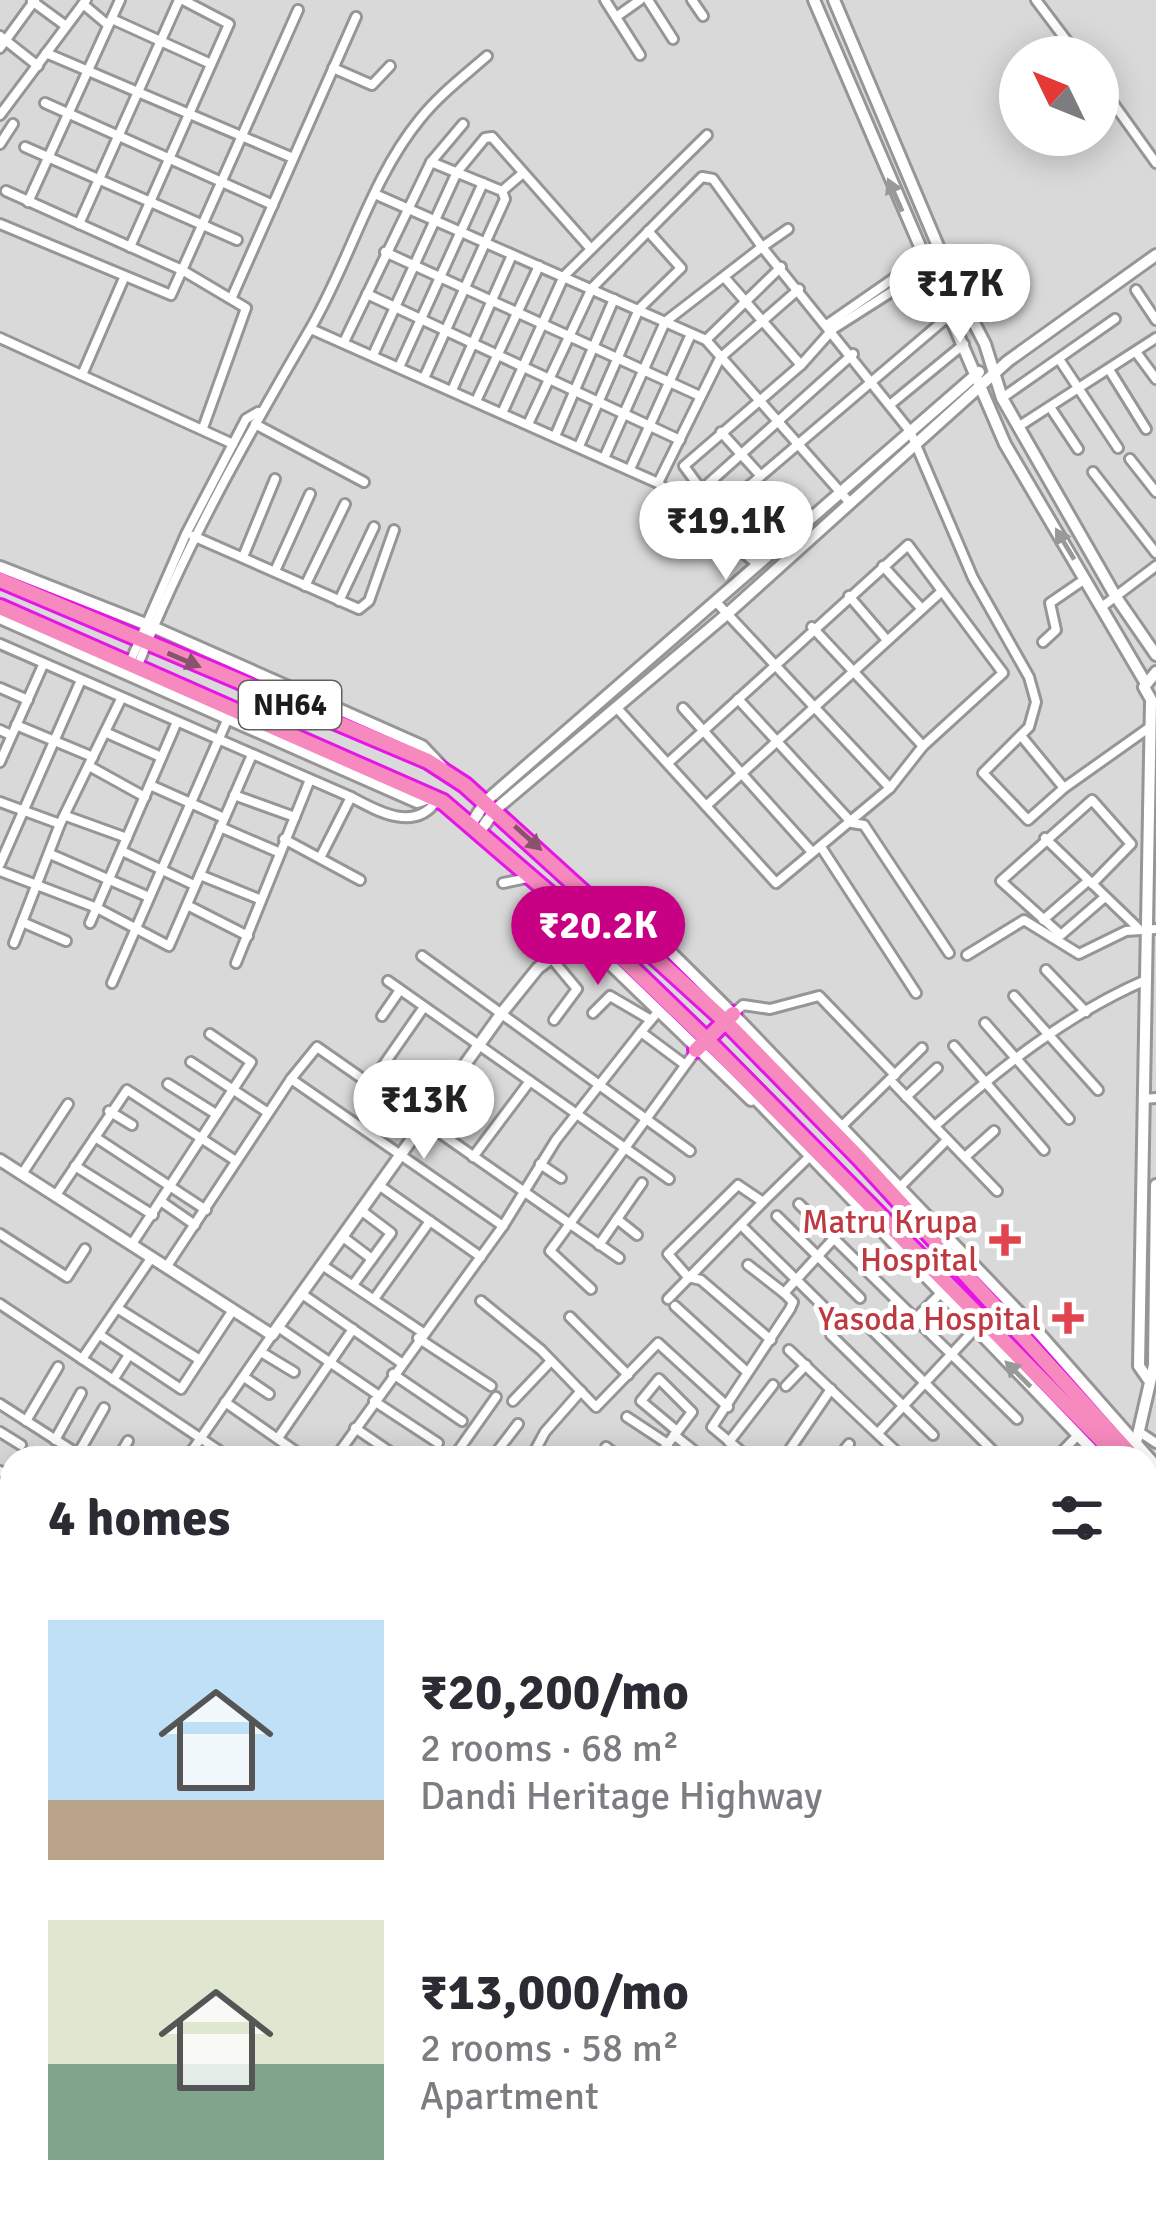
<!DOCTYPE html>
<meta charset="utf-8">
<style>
:root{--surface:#fff;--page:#f7f7f7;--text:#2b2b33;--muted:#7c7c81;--accent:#c80084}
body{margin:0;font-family:Signika,sans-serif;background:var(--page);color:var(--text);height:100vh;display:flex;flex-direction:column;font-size:45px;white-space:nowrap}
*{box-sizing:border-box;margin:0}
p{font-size:39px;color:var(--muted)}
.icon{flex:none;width:66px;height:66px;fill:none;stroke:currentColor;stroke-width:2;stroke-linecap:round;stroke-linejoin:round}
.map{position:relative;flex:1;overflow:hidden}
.drawer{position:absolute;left:0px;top:1446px;width:1158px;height:771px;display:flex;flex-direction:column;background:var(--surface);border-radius:36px 36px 0 0;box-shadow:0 6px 30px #0003}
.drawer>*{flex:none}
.needle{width:78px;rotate:313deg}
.fabs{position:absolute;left:999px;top:36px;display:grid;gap:24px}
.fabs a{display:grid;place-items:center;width:120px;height:120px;border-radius:50%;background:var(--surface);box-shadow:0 6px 30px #0003;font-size:60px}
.price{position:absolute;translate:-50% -102px;padding:0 27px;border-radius:42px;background:#fff;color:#222;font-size:39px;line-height:78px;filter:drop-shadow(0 3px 6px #0008)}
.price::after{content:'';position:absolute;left:50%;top:72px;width:36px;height:27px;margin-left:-18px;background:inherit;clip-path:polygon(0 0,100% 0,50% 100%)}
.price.on{background:var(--accent);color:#fff}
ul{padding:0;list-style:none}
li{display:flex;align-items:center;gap:36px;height:300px;padding:0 48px}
li span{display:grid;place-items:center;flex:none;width:336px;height:240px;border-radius:0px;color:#555}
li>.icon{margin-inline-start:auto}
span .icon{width:144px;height:144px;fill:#fffc;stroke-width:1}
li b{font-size:51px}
h2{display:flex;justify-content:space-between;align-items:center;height:144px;padding:0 48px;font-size:51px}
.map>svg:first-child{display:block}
.residential{fill:#dad9da;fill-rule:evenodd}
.water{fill:#9ce0c3}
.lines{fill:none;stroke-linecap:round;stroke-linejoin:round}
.minor-casing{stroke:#969696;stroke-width:14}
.tertiary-casing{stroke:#969696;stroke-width:16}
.secondary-casing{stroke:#763500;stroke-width:16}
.trunk-casing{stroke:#e415e5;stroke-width:20}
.minor{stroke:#fff;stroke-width:8}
.tertiary{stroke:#fff;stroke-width:10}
.secondary{stroke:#ffcdae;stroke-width:10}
.trunk{stroke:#f68abe;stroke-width:14}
.trunk-bridge-casing{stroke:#e415e5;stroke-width:20;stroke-linecap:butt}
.trunk-bridge{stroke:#f68abe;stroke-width:14}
.oneway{fill:#999}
.oneway2{fill:#89536d}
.health-dot{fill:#e0444e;stroke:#fff;stroke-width:4.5}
.labels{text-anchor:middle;stroke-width:10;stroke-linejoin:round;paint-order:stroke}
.shield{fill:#fff;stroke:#606060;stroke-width:3}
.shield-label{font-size:30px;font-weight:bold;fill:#1c1c1c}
.health-label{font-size:33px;fill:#be3a42;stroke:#fff;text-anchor:end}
</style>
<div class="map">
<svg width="1156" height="2216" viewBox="0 0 1156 2216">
<rect width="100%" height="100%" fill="#eee0e0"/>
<!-- residential -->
<path class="residential" d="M0,0H1156V2216L1116,2205H1146V1458H12V1971L0,1969ZM1020,57H1098V135H1020Z"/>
<!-- water -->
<polygon class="water" points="0,1978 12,1980 12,2205 922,2205 940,2216 0,2216"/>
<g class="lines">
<defs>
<g id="minor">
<polyline points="605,0 640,55"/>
<polyline points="648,0 673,39"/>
<polyline points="692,0 703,16"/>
<polyline points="1036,0 1079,57"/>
<polyline points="32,1 66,26"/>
<polyline points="83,4 108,25"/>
<polyline points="616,17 640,0"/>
<polyline points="112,19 211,64"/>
<polyline points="0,36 38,66"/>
<polyline points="0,48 35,0"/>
<polyline points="46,53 293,158"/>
<polyline points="333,68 372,85 390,66"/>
<polyline points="1098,82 1156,163"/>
<polyline points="45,103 273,205"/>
<polyline points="0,115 86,0"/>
<polyline points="0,144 13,124"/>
<polyline points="25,147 237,240"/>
<polyline points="6,191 182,270 246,308 203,428"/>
<polyline points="502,191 523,173"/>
<polyline points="377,195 706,340 850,503"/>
<polyline points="28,202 120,0"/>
<polyline points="0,224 171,295 298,10"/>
<polyline points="79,224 179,0"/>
<polyline points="130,247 229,24 183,0"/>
<polyline points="385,252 700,396"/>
<polyline points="725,278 801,365"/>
<polyline points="1136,290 1156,320"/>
<polyline points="367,294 680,440"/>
<polyline points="232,297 356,17"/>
<polyline points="828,324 900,274"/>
<polyline points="311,329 658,483 757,564"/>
<polyline points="0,338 233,444"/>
<polyline points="706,340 781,267"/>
<polyline points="344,342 431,162"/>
<polyline points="1136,352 1156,379"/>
<polyline points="374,353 457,172 485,138 492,137 591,249"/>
<polyline points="1059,359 1118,448"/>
<polyline points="400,365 483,183"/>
<polyline points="1110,371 1146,429"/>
<polyline points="82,375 124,278"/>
<polyline points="425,376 505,199 502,191 431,162 463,124"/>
<polyline points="453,388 512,255"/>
<polyline points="1002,398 1115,319"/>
<polyline points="477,399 539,266"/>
<polyline points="891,404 964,344"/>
<polyline points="1050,407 1078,449"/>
<polyline points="503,411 564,276 707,135"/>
<polyline points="529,422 592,288 702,177 713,179 762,247 788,229"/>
<polyline points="255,424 364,482"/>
<polyline points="1018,427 1156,338"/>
<polyline points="721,432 760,475"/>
<polyline points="556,434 614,299"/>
<polyline points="580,444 639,309 681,268 648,231"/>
<polyline points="605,456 665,322 762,247 910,431 973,578 1029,677 1036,702 1029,727 983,773 1028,820 1064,788 1150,727"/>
<polyline points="1130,459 1156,492"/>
<polyline points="630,469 691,334"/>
<polyline points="1093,472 1156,553"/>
<polyline points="658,483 720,358 799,289"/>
<polyline points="699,492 853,354"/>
<polyline points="717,511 684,466 801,365 833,329 943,259"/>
<polyline points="708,521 950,315"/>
<polyline points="193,536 359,609 369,601 394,530"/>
<polyline points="243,557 275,479"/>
<polyline points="883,566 921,608"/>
<polyline points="275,571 310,494"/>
<polyline points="305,586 345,504"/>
<polyline points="849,596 886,639"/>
<polyline points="339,601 374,527"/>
<polyline points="718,604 890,788"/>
<polyline points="1103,606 1156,566"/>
<polyline points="812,627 923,746"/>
<polyline points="1043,642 1056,630 1050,603 1085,579"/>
<polyline points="0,644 351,797"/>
<polyline points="130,662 186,534 246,419 258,412"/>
<path d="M138,665C184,548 246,439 309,331C349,264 370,180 420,119C439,95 464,76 487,56"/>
<polyline points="0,688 28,700"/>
<polyline points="738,699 852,823 864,825 949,953"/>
<polyline points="616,707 776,883 890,788 923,746 1003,673 908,545 668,763"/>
<polyline points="683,708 812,852"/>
<polyline points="16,725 93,757"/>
<polyline points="0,730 11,735"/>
<polyline points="107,733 161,757"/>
<polyline points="1022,737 1064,788"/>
<polyline points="0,762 43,665"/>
<polyline points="89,766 145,797"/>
<polyline points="150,785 224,818"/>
<polyline points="234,795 295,817"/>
<polyline points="0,802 60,824"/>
<polyline points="706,806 942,591"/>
<polyline points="66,816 127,838"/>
<polyline points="220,827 278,852"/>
<polyline points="1045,838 1137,927"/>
<polyline points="284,839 360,880"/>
<polyline points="821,847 916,993"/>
<polyline points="122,851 194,885"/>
<polyline points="50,854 149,897"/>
<path d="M320,858L351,797C377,811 415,833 437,800"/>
<polyline points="0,864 81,680"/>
<polyline points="0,871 97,908 169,946 251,757"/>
<polyline points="200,875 259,899"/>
<polyline points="503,883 532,877"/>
<polyline points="1092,884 1131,844 1092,800 1001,881 1061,935 1105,897"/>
<polyline points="189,906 248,936"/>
<polyline points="1043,920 1088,881"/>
<polyline points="22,922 66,941"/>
<polyline points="90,923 176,724"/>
<polyline points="14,943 60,824 121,699"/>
<polyline points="967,955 1024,920 1079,954 1126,931 1156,929"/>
<polyline points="422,956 690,1151"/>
<polyline points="552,959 577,989 554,1020"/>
<polyline points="236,963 309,782"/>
<polyline points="1046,970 1086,1012"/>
<polyline points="388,981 669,1179"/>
<polyline points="112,983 228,718"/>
<polyline points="1014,996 1098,1090"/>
<polyline points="593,1013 610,996 651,1020 657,1013"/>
<polyline points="734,1013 743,1005 770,1009 819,996 895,1075"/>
<polyline points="382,1016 400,990"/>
<polyline points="651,1020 641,1032 684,1064"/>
<polyline points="985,1023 1069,1119"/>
<polyline points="954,1046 1044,1150"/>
<polyline points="191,1062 267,1112"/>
<polyline points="291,1079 317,1047 619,1258"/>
<polyline points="371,1083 424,1007"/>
<polyline points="168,1084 216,1114"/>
<polyline points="894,1084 997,1191"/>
<polyline points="906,1097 937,1068"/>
<polyline points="442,1098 468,1115 481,1096"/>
<polyline points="1144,1099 1156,1098"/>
<polyline points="109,1111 132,1125"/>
<path d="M935,1126C998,1069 1069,1013 1146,980"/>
<polyline points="841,1127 922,1048"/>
<polyline points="95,1137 206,1210"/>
<polyline points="473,1157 530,1081"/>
<polyline points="965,1157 994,1131"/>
<polyline points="540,1164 561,1178"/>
<polyline points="75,1166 153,1215"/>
<polyline points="22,1174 68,1104"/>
<polyline points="380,1186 481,1257"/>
<polyline points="900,1187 947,1140"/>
<polyline points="56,1195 127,1090 236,1161"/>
<polyline points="162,1202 195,1225"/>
<polyline points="799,1204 1017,1419"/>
<polyline points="777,1216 860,1298"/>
<polyline points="617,1219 637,1235"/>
<polyline points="745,1229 829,1312"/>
<polyline points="0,1234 67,1277 85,1249"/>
<polyline points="343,1237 372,1259"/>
<polyline points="132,1244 251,1062 210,1034"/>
<polyline points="599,1245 642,1183"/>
<polyline points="322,1265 422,1332"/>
<polyline points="748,1265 784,1293"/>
<polyline points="167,1266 291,1079 503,1226"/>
<polyline points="353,1285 391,1233 362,1211"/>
<polyline points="591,1289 550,1251 695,1052"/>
<polyline points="302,1294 400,1362"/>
<polyline points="374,1299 430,1221"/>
<polyline points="668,1299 763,1202"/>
<polyline points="481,1301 541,1350 596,1407 658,1343 728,1407"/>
<polyline points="0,1304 230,1458"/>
<polyline points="675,1306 747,1372"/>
<polyline points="117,1308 200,1360"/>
<polyline points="570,1317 628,1375"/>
<polyline points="859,1317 1000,1458"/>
<polyline points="915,1319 939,1295"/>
<polyline points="278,1327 378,1395"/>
<polyline points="100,1335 181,1389 233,1310"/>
<polyline points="831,1335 933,1435"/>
<polyline points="418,1338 491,1386"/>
<polyline points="771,1340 701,1280 688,1277 668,1254 738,1185 763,1202 810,1156"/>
<polyline points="789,1350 903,1458"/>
<polyline points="261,1352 294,1372"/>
<polyline points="82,1359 152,1257"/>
<polyline points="393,1374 462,1421"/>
<polyline points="244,1377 269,1394"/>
<polyline points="113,1380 129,1355"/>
<polyline points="786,1386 806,1365"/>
<polyline points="374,1401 438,1443"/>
<polyline points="513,1401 551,1361"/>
<polyline points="225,1402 305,1458"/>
<polyline points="0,1404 84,1458"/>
<polyline points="627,1417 668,1444"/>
<polyline points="26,1421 58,1367"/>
<polyline points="355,1428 399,1458"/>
<polyline points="1138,1431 1156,1443"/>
<polyline points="0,1432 21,1445"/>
<polyline points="879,1432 974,1330"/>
<polyline points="674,1435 703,1458"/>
<polyline points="278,1438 353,1329"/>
<polyline points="55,1440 81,1393"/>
<polyline points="729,1442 773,1385"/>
<polyline points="606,1447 620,1458"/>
<polyline points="932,1453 939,1458"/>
<polyline points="78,1454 104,1408"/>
<polyline points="118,1458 128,1441"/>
<polyline points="187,1458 272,1335"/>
<polyline points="335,1458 503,1226 556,1140 641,1032"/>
<polyline points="453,1458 496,1397"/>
<polyline points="492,1458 518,1424"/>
<polyline points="531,1458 545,1432 581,1391"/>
<polyline points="657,1458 692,1412 659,1379 641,1401 677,1431"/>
<polyline points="749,1458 712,1427 790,1309 793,1302 784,1293 860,1210"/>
<polyline points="784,1458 831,1389"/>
<polyline points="838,1458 849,1444"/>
<polyline points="1056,1458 1078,1435"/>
<polyline points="0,1471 12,1478"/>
<polyline points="0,1812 5,1798"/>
<polyline points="0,1889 12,1891"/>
<polyline points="1156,2086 1151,2170 1156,2190"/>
</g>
<g id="tertiary">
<polyline points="814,0 1005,444 1145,682"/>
<polyline points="834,0 954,284 985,344 1002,398 1116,597 1156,655"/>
<polyline points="0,567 153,627 422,746 442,767"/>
<polyline points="0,618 417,802 434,797"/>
<polyline points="1153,703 1144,687 1156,672"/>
<polyline points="471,824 486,801 979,372"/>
<polyline points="480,831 496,809 727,614 1008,361 1156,255"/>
<polyline points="597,900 628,910 733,1014 1037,1331 1156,1466"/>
<polyline points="750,1093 1100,1458"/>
<polyline points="0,1160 272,1335 501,1014 538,968 581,936 751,1100"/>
<polyline points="1148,1379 1139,1366 1151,702"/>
<polyline points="1137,1439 1154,1365 1156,1185"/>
<polyline points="1146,2057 1156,1838"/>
<polyline points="1129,2216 1136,2205"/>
</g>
<g id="secondary">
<polyline points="0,1730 12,1732"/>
<polyline points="0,1743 12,1745"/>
<polyline points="1146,1996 1148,1997"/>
<polyline points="1146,2008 1148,2009"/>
</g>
<g id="trunk">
<polyline points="0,580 428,761 465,785 725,1021 860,1159 1134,1458"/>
<polyline points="0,607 443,802 598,935 707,1040 1119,1458"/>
<polyline points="696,1050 733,1014"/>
<polyline points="1146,1477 1156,1502"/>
<polyline points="1146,1518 1153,1576 1146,1641"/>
<polyline points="1110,2216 1112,2205"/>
<polyline points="1122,2216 1123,2205"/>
</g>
</defs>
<!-- minor casing -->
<use href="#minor" class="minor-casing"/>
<!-- tertiary casing -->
<use href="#tertiary" class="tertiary-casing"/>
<!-- secondary casing -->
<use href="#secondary" class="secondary-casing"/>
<!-- trunk casing -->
<use href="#trunk" class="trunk-casing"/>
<!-- minor -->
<use href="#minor" class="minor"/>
<!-- tertiary -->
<use href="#tertiary" class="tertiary"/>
<!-- secondary -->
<use href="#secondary" class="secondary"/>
<!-- trunk -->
<use href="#trunk" class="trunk"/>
<defs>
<polyline id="trunk-bridge" points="1146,1833 1156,1709"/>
</defs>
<!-- trunk-bridge casing -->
<use href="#trunk-bridge" class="trunk-bridge-casing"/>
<!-- trunk-bridge -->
<use href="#trunk-bridge" class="trunk-bridge"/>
</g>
<!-- one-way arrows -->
<defs><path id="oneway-solid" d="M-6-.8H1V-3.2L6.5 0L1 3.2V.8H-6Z" transform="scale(3)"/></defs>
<g class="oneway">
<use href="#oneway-solid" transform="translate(895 195) rotate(-114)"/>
<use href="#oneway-solid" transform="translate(1065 544) rotate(-121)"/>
<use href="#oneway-solid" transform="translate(1018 1374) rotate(-135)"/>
</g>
<g class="oneway2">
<use href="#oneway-solid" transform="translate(184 660) rotate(23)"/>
<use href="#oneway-solid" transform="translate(528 838) rotate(42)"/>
</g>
<!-- markers -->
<g class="health-dot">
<path d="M999 1222h12v12h12v12h-12v12h-12v-12h-12v-12h12z"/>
<path d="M1062 1300h12v12h12v12h-12v12h-12v-12h-12v-12h12z"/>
</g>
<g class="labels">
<!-- shield labels -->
<rect class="shield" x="239" y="681" width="102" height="48" rx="9"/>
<g class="shield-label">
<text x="290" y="715">NH64</text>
</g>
<!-- health labels -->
<g class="health-label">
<text x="978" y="1233">Matru Krupa<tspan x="978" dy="38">Hospital</tspan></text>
<text x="1041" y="1330">Yasoda Hospital</text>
</g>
</g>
</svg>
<div class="fabs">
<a><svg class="needle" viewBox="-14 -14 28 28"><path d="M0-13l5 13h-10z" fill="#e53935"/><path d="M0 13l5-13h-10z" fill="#7c7c81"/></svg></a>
</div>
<b class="price" style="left:960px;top:346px">₹17K</b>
<b class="price" style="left:726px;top:583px">₹19.1K</b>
<b class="price on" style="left:598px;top:988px">₹20.2K</b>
<b class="price" style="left:424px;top:1162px">₹13K</b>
<section class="drawer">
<h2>4 homes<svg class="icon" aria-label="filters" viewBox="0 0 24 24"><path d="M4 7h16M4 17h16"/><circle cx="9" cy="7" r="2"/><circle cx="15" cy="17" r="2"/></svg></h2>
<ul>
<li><span style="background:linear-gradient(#bfe0f5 75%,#b9a48a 0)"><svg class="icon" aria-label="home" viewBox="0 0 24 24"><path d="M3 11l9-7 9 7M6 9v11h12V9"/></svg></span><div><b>₹20,200/mo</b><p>2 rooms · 68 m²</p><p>Dandi Heritage Highway</p></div></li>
<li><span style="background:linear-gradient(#dfe7d0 60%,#7fa58c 0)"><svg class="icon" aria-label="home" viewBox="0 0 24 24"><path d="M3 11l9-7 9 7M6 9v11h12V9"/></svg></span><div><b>₹13,000/mo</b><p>2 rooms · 58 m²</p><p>Apartment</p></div></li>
</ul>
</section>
</div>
